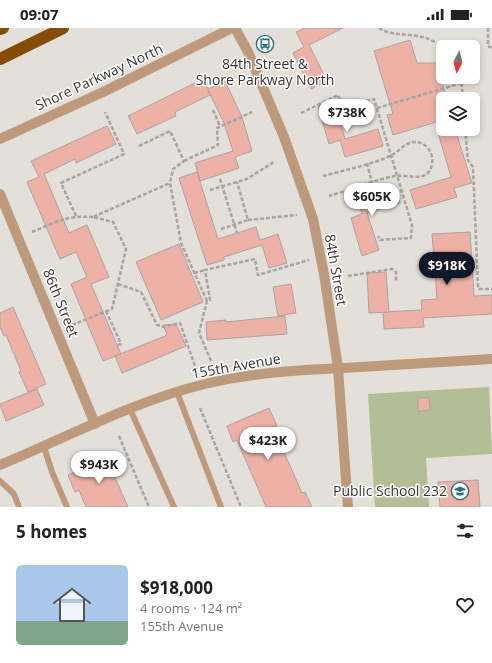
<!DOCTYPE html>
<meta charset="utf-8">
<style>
:root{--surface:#fff;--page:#f6f6f6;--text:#222;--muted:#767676;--line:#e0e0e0;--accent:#111827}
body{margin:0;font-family:"Open Sans",sans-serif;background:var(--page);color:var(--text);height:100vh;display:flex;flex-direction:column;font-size:15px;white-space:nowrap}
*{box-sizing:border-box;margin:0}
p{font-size:13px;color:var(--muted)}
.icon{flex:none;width:22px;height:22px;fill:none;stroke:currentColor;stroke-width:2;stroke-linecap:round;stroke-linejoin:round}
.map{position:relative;height:479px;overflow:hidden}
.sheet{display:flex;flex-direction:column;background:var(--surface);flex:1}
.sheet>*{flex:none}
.needle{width:26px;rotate:187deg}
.tools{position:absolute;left:436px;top:12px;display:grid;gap:8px}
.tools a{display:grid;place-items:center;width:44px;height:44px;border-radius:6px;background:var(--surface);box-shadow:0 2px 6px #0003;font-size:20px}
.price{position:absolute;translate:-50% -34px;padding:0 9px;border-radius:14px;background:#fff;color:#222;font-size:13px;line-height:26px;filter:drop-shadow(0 1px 2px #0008)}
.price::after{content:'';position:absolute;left:50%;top:24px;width:12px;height:9px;margin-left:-6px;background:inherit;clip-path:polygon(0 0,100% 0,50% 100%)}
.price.current{background:var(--accent);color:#fff}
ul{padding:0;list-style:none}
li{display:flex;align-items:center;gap:12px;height:100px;padding:0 16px}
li+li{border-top:1px solid var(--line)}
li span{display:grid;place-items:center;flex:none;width:112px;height:80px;border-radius:6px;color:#555}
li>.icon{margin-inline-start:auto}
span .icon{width:48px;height:48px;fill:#fffc;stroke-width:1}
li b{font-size:17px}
h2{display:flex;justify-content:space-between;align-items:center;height:48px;padding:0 16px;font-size:17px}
.status{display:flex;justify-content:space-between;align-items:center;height:28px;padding:0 20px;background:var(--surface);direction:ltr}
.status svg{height:11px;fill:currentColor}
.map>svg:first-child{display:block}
.green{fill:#b3bd96}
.building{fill:#edb1a6;stroke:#aba3a2}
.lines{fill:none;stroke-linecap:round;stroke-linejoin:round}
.path{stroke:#a8a5a0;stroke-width:2.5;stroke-dasharray:4 2;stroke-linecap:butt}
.lane{stroke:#be9a7c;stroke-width:6}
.street{stroke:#be9a7c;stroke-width:10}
.highway{stroke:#854c08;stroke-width:12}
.labels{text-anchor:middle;stroke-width:3;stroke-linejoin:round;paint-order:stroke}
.poi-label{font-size:14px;fill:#363432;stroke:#fff}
.street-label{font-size:14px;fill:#363432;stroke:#fff}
</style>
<div class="status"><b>09:07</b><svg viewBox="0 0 49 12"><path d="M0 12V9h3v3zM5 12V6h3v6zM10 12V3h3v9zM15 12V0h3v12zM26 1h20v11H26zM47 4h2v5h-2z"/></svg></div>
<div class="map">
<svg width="492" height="479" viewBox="0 0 492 479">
<rect width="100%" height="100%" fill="#e3dfd9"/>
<!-- green -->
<polygon class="green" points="489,359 492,426 426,430 429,479 375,479 368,366"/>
<!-- building -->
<g class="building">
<polygon points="305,0 343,0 309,17 327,53 311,61 293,25 304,19 296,4"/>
<polygon points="410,12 417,35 443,35 443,51 441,51 447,71 443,71 443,92 393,107 387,87 393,86 374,23"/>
<polygon points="203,51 208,61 225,53 242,89 252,123 235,129 239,140 200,153 195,135 233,123 224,95 208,62 210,67 175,84 176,88 137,106 128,88"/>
<polygon points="334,73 345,111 378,101 383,118 345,129 340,112 329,116 318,78"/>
<polygon points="107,98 116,116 76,135 75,131 44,146 69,205 87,197 109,249 91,256 121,326 103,333 71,256 87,249 76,224 60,231 27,154 39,149 31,133"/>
<polygon points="437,101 455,101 472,155 454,160 457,169 416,181 410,162 451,149"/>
<polygon points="197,144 218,211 256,199 260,212 278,206 287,235 269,240 262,217 224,229 224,232 207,237 179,150"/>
<polygon points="395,158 400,175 367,185 379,222 362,228 351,190 362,186 357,170"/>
<polygon points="470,204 474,268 492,267 492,286 423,290 424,299 384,301 383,284 422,282 421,272 437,271 432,206"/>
<polygon points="179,216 203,274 161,292 136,234"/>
<polygon points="386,244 389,284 369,285 367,245"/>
<polygon points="291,256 296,285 278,288 273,259"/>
<polygon points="13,279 46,356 28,364 19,344 21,343 6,307 4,308 0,299 0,285"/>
<polygon points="285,288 287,306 207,312 206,294 226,292 226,294"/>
<polygon points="176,296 186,318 122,345 115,328 165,308 167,306 163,297"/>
<polygon points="37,361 44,377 6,393 0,376"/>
<polygon points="418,370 429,370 430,382 418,383"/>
<polygon points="269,380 277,398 273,399 302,465 305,464 312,479 266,479 237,412 233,414 227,398"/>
<polygon points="110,429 117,444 113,445 128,479 86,479 79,462 75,464 68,447"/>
<polygon points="478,452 480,479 440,479 438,454"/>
</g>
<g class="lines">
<!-- path -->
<g class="path">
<path d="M379,0C397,12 427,0 443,22"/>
<polyline points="488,0 488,18 492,20"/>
<polyline points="461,49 463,71"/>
<polyline points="377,80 462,55"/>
<polyline points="213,82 220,98"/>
<polyline points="301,85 338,67 343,79 374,71 412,197 411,210 380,212 378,208"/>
<polyline points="465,101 468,132 473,139 478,259 479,261 492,261"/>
<polyline points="139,118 170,103 184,133 173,141 170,155"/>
<polyline points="184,133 218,117 217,100 252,84"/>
<polyline points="367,135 372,155"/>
<path d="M323,148C344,142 371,137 390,128C400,124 405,113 416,114C430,115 436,131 430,142C423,154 407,146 396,148C375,151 350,162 329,168"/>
<polyline points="220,151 237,205"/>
<polyline points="210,162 247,151 274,134"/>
<polyline points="76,188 61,155 124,126 105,84"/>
<polyline points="248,192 297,187"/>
<polyline points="221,201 248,192 237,154"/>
<path d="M32,204C56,194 67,187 93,189"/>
<polyline points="194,245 205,242"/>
<polyline points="348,248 392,241 396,244 396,254"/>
<polyline points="118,256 141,264 157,297 164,299 180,295 195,338"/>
<polyline points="106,283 121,316 118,317"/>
<polyline points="72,297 112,281 126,221 113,194 93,189 170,155 181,215 207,273"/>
<polyline points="211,333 199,305 207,273 210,272 205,242 255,231 258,247 309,232"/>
<polyline points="200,380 241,479"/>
<polyline points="119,408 149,479"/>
</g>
<!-- lane -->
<g class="lane">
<polyline points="177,364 221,479"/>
<polyline points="130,381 174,479"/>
<polyline points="44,419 52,444 67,479"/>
<polyline points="0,453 14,466 19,479"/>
</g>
<!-- street -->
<g class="street">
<polyline points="235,0 248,24 284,109 313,191 324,246 338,340 348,479"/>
<polyline points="0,111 103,64 232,0"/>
<polyline points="0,166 95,396"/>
<path d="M0,437C68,409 134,373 205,356C250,345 298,342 344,340C393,337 443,334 492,331"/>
</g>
<!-- highway -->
<g class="highway">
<polyline points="0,1 3,0"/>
<polyline points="0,31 63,0"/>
</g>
</g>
<!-- icons -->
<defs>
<symbol id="bus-ring" viewBox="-11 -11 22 22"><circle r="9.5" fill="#fff" stroke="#29727c" stroke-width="1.5"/><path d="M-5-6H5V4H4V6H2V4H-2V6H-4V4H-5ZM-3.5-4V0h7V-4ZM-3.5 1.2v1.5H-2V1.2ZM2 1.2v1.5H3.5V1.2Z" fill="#29727c"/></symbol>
<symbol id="school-ring" viewBox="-11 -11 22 22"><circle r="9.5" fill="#fff" stroke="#29727c" stroke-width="1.5"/><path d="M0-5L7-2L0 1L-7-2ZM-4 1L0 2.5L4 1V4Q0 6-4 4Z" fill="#29727c"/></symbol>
</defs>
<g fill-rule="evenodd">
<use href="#bus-ring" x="255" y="6" width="20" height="20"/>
<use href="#school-ring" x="450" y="453" width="20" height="20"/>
</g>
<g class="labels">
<!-- poi labels -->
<g class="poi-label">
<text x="265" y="41">84th Street &amp;<tspan x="265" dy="16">Shore Parkway North</tspan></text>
<text x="447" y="468" text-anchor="end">Public School 232</text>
</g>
<!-- street labels -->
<g class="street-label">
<text transform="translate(99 49) rotate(-25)" y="5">Shore Parkway North</text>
<text transform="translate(336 242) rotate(80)" y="5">84th Street</text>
<text transform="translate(61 275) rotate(68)" y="5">86th Street</text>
<text transform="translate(236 338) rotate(-10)" y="5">155th Avenue</text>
</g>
</g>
</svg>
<div class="tools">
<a><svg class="needle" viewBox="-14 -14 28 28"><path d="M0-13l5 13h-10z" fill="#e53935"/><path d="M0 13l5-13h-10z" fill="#767676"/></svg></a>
<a><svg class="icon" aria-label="layers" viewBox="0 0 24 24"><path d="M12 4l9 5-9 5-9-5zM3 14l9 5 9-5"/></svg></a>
</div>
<b class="price" style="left:347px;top:105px">$738K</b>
<b class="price" style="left:372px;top:189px">$605K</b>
<b class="price current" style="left:447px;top:258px">$918K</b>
<b class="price" style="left:268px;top:433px">$423K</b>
<b class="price" style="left:99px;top:457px">$943K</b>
</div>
<section class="sheet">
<h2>5 homes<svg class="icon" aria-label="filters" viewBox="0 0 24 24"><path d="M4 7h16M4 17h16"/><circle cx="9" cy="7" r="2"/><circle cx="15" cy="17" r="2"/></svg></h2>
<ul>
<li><span style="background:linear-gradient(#a9c7e8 70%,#7fa58c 0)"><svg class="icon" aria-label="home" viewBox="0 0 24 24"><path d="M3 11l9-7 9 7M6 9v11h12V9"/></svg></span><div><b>$918,000</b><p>4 rooms · 124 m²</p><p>155th Avenue</p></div><svg class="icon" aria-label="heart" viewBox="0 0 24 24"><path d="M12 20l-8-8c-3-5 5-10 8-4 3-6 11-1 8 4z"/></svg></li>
</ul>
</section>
